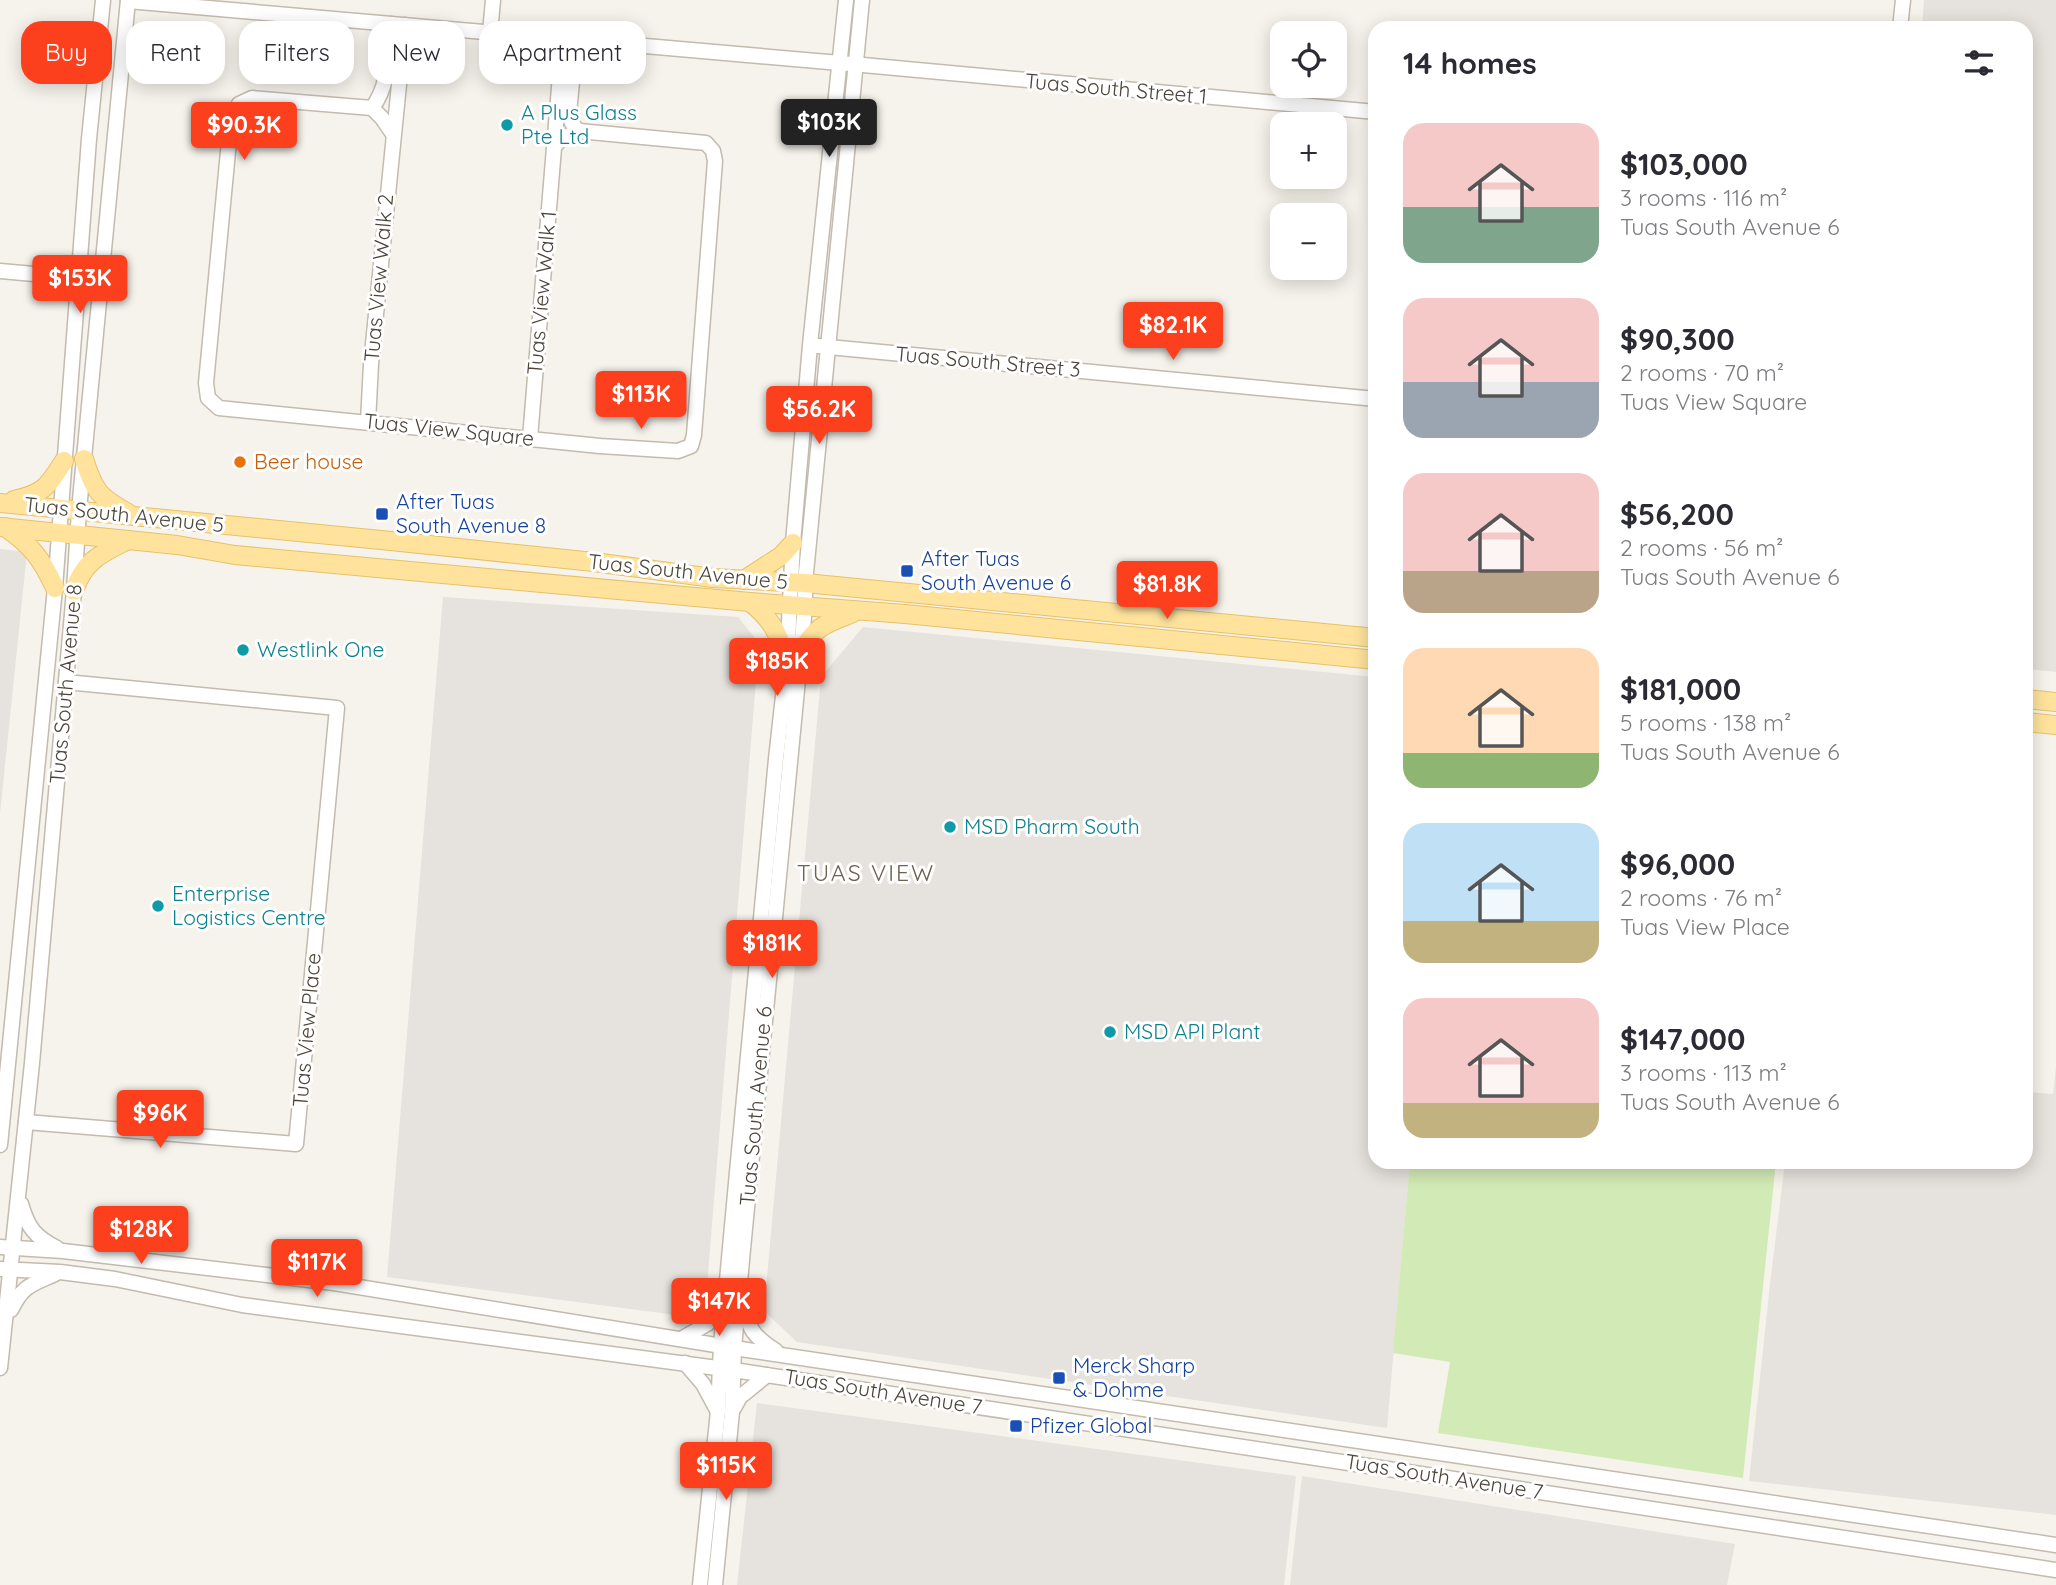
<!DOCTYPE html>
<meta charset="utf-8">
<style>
:root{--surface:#fff;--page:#f2f2f3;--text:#2b2b33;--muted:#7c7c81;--accent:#fc3f1d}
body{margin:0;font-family:Quicksand,sans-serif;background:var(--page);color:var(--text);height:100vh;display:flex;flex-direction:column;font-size:26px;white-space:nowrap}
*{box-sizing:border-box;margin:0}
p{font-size:23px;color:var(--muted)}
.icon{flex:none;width:38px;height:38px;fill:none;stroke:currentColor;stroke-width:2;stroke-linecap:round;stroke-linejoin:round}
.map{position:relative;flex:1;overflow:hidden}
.details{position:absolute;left:1368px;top:21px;width:665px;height:1148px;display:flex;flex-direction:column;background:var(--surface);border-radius:21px;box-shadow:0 4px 18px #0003}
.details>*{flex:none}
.guide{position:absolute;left:21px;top:21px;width:665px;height:63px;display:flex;gap:14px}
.tools{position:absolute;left:1270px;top:21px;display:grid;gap:14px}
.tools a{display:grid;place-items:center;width:77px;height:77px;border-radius:14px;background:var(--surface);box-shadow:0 4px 18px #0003;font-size:35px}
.price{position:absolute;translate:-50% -60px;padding:0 16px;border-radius:7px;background:var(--accent);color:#fff;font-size:23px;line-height:46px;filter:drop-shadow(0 2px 4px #0008)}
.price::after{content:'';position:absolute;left:50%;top:42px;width:21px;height:16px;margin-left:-10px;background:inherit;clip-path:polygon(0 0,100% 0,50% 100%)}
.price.current{background:#222;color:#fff}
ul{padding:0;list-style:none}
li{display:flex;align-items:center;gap:21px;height:175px;padding:0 35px}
li span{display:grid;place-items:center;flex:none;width:196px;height:140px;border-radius:21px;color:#555}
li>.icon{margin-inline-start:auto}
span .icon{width:84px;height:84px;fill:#fffc;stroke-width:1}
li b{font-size:30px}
h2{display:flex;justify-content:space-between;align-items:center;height:84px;padding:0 35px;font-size:30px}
.tag{padding:0 24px;border-radius:21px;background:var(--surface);box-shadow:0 4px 18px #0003;font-size:24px;line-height:63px}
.tag.current{background:var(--accent);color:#fff}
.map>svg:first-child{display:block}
.industrial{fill:#e6e2dd}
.green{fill:#d2eab5}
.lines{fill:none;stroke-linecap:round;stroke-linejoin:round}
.minor-casing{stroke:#c2bbae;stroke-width:17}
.major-casing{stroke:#e6c16a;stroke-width:20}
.minor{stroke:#fff;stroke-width:14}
.major{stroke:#ffe39c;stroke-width:18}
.culture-dot{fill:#0f9aa8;stroke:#fff;stroke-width:2.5}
.food-dot{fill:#e8710a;stroke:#fff;stroke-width:2.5}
.transit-dot{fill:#1a4fb4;stroke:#fff;stroke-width:2.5}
.labels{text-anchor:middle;stroke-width:6;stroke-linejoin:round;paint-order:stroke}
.street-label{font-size:21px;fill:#4b4439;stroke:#fff}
.culture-label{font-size:21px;fill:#0d838f;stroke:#fff;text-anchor:start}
.food-label{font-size:21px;fill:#c56008;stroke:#fff;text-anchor:start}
.transit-label{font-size:21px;fill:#164399;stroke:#fff;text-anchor:start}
.neighbourhood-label{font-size:23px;letter-spacing:2px;fill:#6e6250;stroke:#fff}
</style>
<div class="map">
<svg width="2056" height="1585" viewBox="0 0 2056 1585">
<rect width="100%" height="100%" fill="#f6f3ec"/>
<!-- industrial -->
<g class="industrial">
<polygon points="1924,0 2056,0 2056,672 2026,669 2026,28 1922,28"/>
<polygon points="0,549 27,552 0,814"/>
<polygon points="443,597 738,617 759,643 706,1299 684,1316 387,1277"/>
<polygon points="863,627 1375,677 1376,1162 1410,1162 1387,1428 797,1342 764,1311 821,677"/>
<polygon points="2056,1067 2056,1515 1749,1481 1770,1284 1785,1162 2026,1162 2027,1092 2053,1094"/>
<polygon points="757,1403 1296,1476 1284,1585 737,1585"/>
<polygon points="1302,1476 1735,1544 1727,1585 1290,1585"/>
</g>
<!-- green -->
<polygon class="green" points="1410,1162 1776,1162 1743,1478 1438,1433 1450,1362 1393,1353"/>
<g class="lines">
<defs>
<g id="minor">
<polyline points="128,1 863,65 1376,112"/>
<polyline points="1900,28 1903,0"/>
<polyline points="490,33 493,0"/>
<path d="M576,40L569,113C571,121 572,126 579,131"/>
<polyline points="372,108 252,98 239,104 231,120 206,383 208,398 219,408 600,446 678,451 691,446 694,435 715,161 713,151 706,143 579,131 561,139 554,147"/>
<path d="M372,108C390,85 388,53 391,24"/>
<polyline points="372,108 382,118 393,134"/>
<polyline points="0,271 101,280"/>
<polyline points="818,346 1376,399"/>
<polyline points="368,422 371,364 405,25"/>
<polyline points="530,438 563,39"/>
<polyline points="26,1122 296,1144 337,708 66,682"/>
<polyline points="0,1145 55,588 89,139 103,0"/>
<path d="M21,1204C28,1228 35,1237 57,1248"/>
<polyline points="0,1247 63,1251 334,1283 734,1348 2056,1545"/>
<polyline points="0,1269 60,1272 115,1279 242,1305 740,1371 2056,1570"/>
<path d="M741,1301C750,1329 751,1335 776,1351"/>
<path d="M11,1310C23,1285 31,1285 55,1274"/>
<polyline points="681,1339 707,1324 725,1302"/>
<polyline points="685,1363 703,1384 717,1410"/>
<polyline points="0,1368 32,1063 74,591 79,510 128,0"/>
<polyline points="734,1408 740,1397 767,1375"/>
<polyline points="700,1585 718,1411 721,1345 736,1183 776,759 787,660 793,543 810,345 846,0"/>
<polyline points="715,1585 732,1412 734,1348 743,1249 805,607 805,583 862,0"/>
</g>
<g id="major">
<path d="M84,459C94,491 99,497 128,513"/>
<path d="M14,500C45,493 47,487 64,461"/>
<polyline points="0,503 381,540 594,562 713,578 805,583 1376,638"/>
<polyline points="0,527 177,545 235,555 750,602 905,614 1376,660"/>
<path d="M5,527C31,545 42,559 55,588"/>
<polyline points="744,580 781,556 793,543"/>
<path d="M74,591C84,560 101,554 128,540"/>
<path d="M750,602C773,620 778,634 787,660"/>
<path d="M800,652C817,625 825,624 853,613"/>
<polyline points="2026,699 2056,702"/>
<polyline points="2026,722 2056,725"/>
</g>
</defs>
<!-- minor casing -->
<use href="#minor" class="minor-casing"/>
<!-- major casing -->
<use href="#major" class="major-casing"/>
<!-- minor -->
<use href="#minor" class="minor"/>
<!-- major -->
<use href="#major" class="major"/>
</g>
<!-- markers -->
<g class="culture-dot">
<circle cx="507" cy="125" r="7"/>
<circle cx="243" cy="650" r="7"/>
<circle cx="950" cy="827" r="7"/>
<circle cx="158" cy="906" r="7"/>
<circle cx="1110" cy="1032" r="7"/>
</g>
<circle class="food-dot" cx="240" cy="462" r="7"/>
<g class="transit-dot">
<rect x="375" y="507" width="14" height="14" rx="3.5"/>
<rect x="900" y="564" width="14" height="14" rx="3.5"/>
<rect x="1052" y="1371" width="14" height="14" rx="3.5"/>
<rect x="1009" y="1419" width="14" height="14" rx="3.5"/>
</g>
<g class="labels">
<!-- street labels -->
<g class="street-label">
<text transform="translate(1116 89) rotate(5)" y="7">Tuas South Street 1</text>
<text transform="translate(379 278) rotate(-85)" y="7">Tuas View Walk 2</text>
<text transform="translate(542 293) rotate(-85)" y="7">Tuas View Walk 1</text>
<text transform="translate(988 362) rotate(5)" y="7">Tuas South Street 3</text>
<text transform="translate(449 430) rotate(6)" y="7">Tuas View Square</text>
<text transform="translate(124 515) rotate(6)" y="7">Tuas South Avenue 5</text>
<text transform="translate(688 572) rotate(6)" y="7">Tuas South Avenue 5</text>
<text transform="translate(66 684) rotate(-85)" y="7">Tuas South Avenue 8</text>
<text transform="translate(307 1030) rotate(-85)" y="7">Tuas View Place</text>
<text transform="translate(756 1106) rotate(-85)" y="7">Tuas South Avenue 6</text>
<text transform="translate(883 1392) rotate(9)" y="7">Tuas South Avenue 7</text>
<text transform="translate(1444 1477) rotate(9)" y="7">Tuas South Avenue 7</text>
</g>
<!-- culture labels -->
<g class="culture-label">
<text x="521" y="120">A Plus Glass<tspan x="521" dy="24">Pte Ltd</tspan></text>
<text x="257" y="657">Westlink One</text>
<text x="964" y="834">MSD Pharm South</text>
<text x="172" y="901">Enterprise<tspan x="172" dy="24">Logistics Centre</tspan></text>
<text x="1124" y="1039">MSD API Plant</text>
</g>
<!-- food labels -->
<g class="food-label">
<text x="254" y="469">Beer house</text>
</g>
<!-- transit labels -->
<g class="transit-label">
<text x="396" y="509">After Tuas<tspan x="396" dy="24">South Avenue 8</tspan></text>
<text x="921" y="566">After Tuas<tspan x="921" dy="24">South Avenue 6</tspan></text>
<text x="1073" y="1373">Merck Sharp<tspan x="1073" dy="24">&amp; Dohme</tspan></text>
<text x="1030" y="1433">Pfizer Global</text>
</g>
<!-- neighbourhood labels -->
<g class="neighbourhood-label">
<text x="866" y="881">TUAS VIEW</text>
</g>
</g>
</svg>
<div class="tools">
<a><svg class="icon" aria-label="locate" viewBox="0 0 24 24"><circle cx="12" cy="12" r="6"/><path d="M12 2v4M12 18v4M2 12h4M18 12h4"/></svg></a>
<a>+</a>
<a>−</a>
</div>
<b class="price current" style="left:829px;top:159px">$103K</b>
<b class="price" style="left:244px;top:162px">$90.3K</b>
<b class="price" style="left:80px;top:315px">$153K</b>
<b class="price" style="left:1173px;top:362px">$82.1K</b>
<b class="price" style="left:641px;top:431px">$113K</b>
<b class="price" style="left:819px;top:446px">$56.2K</b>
<b class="price" style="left:1167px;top:621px">$81.8K</b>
<b class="price" style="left:777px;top:698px">$185K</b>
<b class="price" style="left:772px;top:980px">$181K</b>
<b class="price" style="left:160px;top:1150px">$96K</b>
<b class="price" style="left:141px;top:1266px">$128K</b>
<b class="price" style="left:317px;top:1299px">$117K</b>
<b class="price" style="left:719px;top:1338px">$147K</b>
<b class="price" style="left:726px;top:1502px">$115K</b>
<div class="guide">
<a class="tag current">Buy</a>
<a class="tag">Rent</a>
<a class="tag">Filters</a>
<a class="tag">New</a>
<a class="tag">Apartment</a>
</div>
<section class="details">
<h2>14 homes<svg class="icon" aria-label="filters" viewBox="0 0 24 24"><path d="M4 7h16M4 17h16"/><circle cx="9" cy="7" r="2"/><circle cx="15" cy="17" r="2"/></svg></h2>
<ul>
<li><span style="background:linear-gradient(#f6c9c9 60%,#7fa58c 0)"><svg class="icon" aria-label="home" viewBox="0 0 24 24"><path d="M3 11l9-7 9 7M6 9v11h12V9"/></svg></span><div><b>$103,000</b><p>3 rooms · 116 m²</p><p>Tuas South Avenue 6</p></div></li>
<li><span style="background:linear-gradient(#f6c9c9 60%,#9aa5b1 0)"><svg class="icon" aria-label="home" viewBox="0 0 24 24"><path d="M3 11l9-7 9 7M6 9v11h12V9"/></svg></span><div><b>$90,300</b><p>2 rooms · 70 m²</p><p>Tuas View Square</p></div></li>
<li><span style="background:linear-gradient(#f6c9c9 70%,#b9a48a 0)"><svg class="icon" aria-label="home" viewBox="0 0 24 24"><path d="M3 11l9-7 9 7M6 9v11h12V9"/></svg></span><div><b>$56,200</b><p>2 rooms · 56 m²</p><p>Tuas South Avenue 6</p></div></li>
<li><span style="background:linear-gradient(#ffd9b3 75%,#8fb573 0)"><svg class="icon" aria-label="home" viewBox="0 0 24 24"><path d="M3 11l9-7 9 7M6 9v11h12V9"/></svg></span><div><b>$181,000</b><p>5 rooms · 138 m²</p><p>Tuas South Avenue 6</p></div></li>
<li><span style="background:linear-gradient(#bfe0f5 70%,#c2b280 0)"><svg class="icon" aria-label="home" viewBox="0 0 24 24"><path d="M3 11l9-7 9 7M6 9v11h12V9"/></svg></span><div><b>$96,000</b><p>2 rooms · 76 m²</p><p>Tuas View Place</p></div></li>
<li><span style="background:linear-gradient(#f6c9c9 75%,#c2b280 0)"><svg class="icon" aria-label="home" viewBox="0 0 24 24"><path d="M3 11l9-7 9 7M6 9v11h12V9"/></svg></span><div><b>$147,000</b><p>3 rooms · 113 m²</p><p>Tuas South Avenue 6</p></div></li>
</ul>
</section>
</div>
